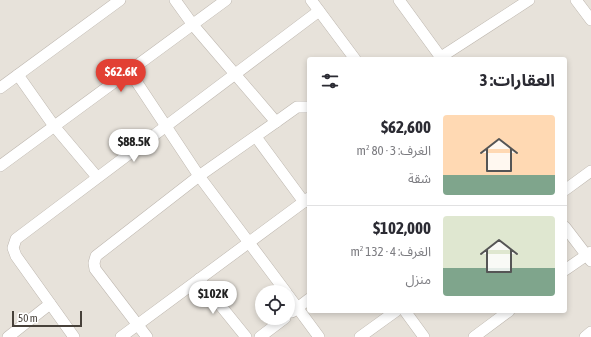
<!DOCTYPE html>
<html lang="ar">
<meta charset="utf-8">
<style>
:root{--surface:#fff;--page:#f7f7f7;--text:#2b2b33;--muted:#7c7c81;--line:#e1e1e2;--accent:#e24034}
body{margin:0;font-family:"Asap Condensed","Noto Sans Arabic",sans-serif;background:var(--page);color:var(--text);direction:rtl;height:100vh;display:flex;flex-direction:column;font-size:15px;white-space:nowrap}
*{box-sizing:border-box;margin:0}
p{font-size:13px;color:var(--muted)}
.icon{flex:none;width:22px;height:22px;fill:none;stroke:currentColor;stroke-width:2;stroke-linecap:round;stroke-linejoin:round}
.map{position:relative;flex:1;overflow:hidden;direction:ltr}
.panel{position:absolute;left:307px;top:57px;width:260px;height:256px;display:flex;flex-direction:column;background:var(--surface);border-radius:4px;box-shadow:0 2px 6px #0003;direction:rtl}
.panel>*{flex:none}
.fabs{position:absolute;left:255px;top:285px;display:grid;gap:8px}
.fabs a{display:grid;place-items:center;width:40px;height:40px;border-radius:50%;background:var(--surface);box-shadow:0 2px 6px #0003;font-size:20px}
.scale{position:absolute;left:12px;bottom:10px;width:70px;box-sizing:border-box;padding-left:4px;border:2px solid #47413a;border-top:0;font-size:11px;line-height:14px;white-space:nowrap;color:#47413a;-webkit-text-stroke:3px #fff;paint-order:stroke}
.price{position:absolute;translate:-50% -34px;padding:0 9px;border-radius:14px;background:#fff;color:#222;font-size:13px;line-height:26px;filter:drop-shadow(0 1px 2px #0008)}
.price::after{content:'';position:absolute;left:50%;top:24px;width:12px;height:9px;margin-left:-6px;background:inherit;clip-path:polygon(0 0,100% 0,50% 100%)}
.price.active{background:var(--accent);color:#fff}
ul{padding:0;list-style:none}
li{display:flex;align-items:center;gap:12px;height:100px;padding:0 12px}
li+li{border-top:1px solid var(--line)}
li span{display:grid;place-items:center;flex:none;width:112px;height:80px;border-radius:4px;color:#555}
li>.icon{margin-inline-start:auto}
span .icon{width:48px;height:48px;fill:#fffc;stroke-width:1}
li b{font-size:17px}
h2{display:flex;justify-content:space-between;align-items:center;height:48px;padding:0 12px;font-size:17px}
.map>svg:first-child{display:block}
.residential{fill:#e7e2da;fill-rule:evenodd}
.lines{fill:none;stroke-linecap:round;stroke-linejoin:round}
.minor-casing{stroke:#beb7af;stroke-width:12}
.minor{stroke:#fff;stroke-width:11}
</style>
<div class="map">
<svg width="591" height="337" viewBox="0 0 591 337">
<rect width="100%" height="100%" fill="#f4f0eb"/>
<!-- residential -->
<path class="residential" d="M0,0H591V337H0ZM309,59H565V311H309ZM262,292H288V318H262Z"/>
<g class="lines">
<defs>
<g id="minor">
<polyline points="175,0 193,25 276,122"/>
<polyline points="311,0 355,59"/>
<polyline points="399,0 442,59"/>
<polyline points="576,0 591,20"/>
<polyline points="441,57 529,0"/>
<polyline points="130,72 199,176 286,292"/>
<polyline points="18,75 54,126 97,177"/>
<polyline points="0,88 120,0"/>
<polyline points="256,137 304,202"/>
<polyline points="0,166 226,0"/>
<polyline points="565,190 591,171"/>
<polyline points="565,227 591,261"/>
<polyline points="565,270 591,252"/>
<polyline points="199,279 246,337"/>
<polyline points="288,295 319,337"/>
<polyline points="405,311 424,337"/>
<polyline points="292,312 309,299"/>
<polyline points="8,337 50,304"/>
<polyline points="74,337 16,256 13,248 16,239 319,11"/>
<polyline points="121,337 309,198"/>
<polyline points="147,337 95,269 94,263 96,256 199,176 276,122 297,107 309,107"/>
<polyline points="260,337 285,318"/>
<polyline points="360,337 396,311"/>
<polyline points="474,337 509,311"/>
<polyline points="585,337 591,332"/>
</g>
</defs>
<!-- minor casing -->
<use href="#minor" class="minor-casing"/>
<!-- minor -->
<use href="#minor" class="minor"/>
</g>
</svg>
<div class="fabs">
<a><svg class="icon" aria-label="locate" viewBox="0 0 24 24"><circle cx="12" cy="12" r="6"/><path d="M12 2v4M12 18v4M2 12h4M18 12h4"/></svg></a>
</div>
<div class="scale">50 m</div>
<b class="price active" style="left:121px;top:93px">$62.6K</b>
<b class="price" style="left:134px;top:163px">$88.5K</b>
<b class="price" style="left:213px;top:315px">$102K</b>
<section class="panel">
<h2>العقارات: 3<svg class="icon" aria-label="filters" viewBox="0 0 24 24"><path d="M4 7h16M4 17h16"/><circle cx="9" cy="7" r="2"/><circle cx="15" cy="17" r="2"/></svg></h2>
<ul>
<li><span style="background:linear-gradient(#ffd9b3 75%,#7fa58c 0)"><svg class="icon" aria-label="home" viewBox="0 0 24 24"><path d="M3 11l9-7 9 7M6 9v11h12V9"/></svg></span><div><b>$62,600</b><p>الغرف: 3 · 80 m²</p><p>شقة</p></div></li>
<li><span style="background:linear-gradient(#dfe7d0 65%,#7fa58c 0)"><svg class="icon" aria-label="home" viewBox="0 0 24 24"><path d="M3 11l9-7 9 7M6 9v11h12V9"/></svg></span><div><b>$102,000</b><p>الغرف: 4 · 132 m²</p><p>منزل</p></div></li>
</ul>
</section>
</div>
